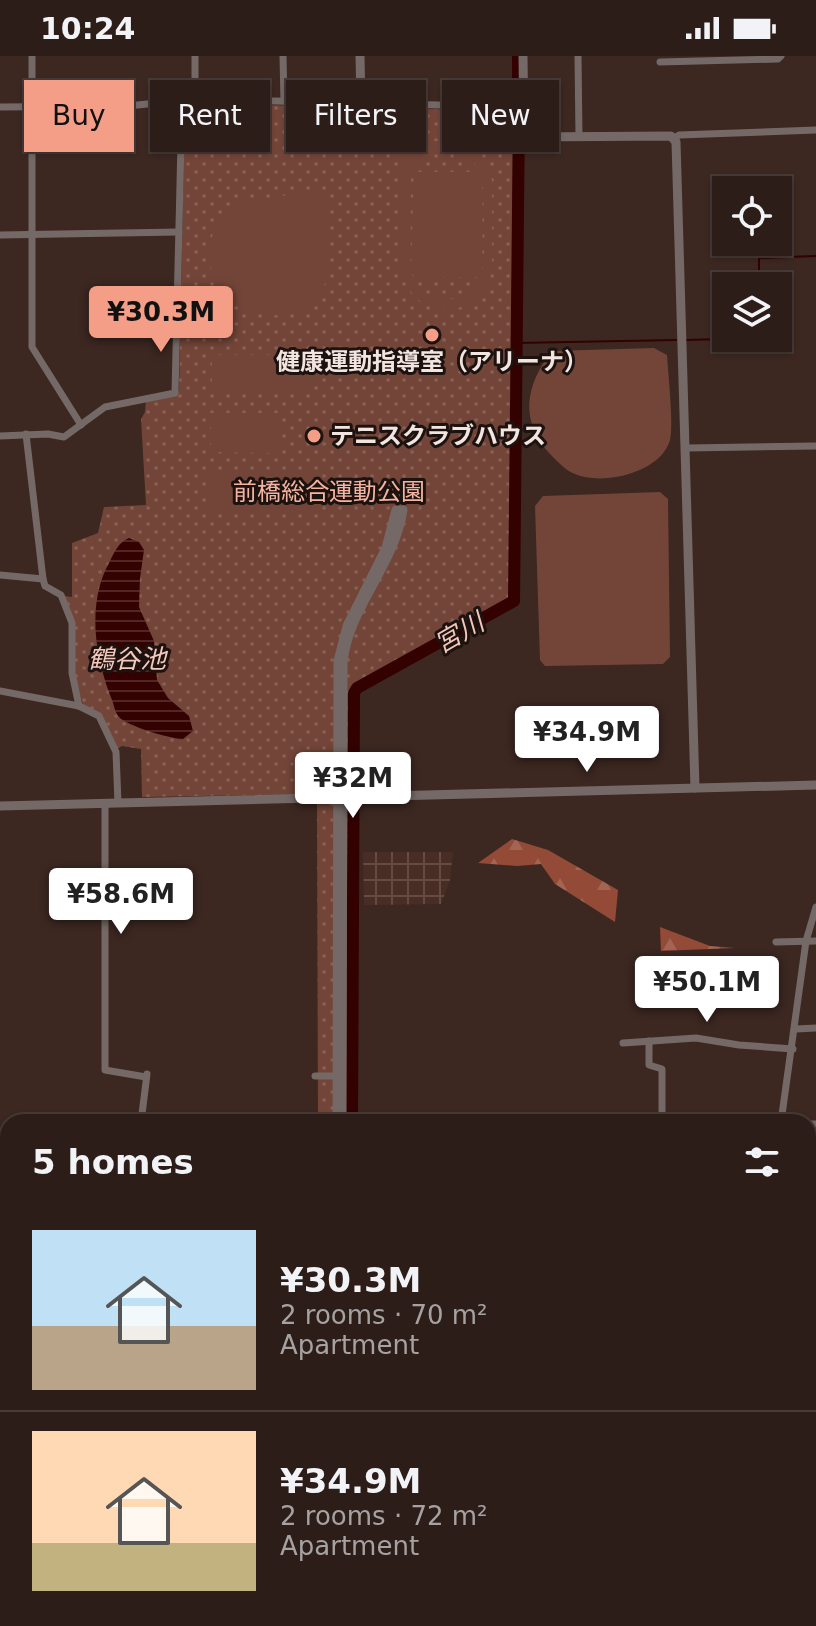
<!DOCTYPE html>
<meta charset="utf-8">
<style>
:root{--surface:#2d1d19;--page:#352622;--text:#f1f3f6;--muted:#a7a2a2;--line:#483b38;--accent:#f49e87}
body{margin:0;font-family:"DejaVu Sans","Noto Sans JP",sans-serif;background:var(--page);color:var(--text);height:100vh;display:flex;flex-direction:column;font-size:30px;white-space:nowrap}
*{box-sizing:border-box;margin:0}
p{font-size:26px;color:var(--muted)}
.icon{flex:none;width:44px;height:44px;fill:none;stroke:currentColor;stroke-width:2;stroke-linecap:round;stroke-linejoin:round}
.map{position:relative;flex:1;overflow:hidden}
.sheet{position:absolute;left:0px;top:1058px;width:816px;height:512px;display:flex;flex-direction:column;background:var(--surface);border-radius:24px 24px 0 0;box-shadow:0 2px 6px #0004,0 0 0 2px var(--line)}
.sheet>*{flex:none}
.hud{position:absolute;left:24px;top:24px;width:768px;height:72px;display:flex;gap:16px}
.buttons{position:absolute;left:712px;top:120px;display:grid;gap:16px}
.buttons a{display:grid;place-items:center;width:80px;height:80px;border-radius:0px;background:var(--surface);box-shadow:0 2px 6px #0004,0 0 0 2px var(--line);font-size:40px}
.price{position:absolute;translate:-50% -68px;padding:0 18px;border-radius:8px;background:#fff;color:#222;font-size:26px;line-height:52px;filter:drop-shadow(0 2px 4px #0008)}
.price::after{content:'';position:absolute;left:50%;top:48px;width:24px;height:18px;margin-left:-12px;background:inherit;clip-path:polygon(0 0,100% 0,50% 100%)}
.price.active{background:var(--accent);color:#111}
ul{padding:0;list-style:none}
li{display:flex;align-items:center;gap:24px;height:200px;padding:0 32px}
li+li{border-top:2px solid var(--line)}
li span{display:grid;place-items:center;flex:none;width:224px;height:160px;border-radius:0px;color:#555}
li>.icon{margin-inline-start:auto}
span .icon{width:96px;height:96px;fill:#fffc;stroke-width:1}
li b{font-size:34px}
h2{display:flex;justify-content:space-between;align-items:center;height:96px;padding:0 32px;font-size:34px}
.chip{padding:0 28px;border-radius:0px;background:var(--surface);box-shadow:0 2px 6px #0004,0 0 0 2px var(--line);font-size:28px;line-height:72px}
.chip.active{background:var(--accent);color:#111}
.status{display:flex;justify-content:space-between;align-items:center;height:56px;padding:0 40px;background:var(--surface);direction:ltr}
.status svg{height:22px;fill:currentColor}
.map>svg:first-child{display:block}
.industrial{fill:url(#industrial-grid)}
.forest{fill:url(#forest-firs)}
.park{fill:url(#park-dots)}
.pitch{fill:#734538;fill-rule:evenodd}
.water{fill:url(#water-rules)}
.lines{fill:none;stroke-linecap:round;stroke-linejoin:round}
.stream{stroke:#330100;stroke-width:2}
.river{stroke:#330100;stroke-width:12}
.minor{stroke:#746966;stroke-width:7}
.tertiary{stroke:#746966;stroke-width:9}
.trunk{stroke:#cab1aa;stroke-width:12}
.poi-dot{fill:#f49e87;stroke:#1c1210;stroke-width:3}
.labels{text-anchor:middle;stroke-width:6;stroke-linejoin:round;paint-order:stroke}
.poi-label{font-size:24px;font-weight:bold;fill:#f2e4df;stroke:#1c1210}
.park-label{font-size:24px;fill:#f5b4a2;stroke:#1c1210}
.water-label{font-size:26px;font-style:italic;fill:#f3c7ba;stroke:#1c1210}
</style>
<div class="status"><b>10:24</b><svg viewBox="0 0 49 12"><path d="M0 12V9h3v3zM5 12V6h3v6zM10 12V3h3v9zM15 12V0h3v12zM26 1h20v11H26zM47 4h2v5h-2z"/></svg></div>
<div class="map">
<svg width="816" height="1570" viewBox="0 0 816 1570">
<defs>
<pattern id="industrial-grid" width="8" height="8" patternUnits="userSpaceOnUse" patternTransform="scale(2)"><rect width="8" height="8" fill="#492d25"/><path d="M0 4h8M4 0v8" fill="none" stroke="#644b44"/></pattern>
<pattern id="forest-firs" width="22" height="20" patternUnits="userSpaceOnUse" patternTransform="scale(2)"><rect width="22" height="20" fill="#934a36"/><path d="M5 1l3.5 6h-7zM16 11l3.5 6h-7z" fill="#a36453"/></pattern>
<pattern id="park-dots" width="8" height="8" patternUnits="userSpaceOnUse" patternTransform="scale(2)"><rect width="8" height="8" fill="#734538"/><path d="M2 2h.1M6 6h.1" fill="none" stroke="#876054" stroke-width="1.8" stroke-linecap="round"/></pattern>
<pattern id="water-rules" width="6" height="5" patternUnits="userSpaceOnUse" patternTransform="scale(2)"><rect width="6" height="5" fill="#330100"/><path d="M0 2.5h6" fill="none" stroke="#512625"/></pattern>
</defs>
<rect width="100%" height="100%" fill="#3c2721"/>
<!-- industrial -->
<polygon class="industrial" points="363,796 453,796 450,824 441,848 364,849"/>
<!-- forest -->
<g class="forest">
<polygon points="512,783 548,794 618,834 615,866 555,828 541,808 517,810 478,807"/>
<polygon points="660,871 710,890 735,892 661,895"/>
</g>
<!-- park -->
<polygon class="park" points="185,47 513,55 511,545 349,634 349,1066 318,1066 317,738 142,741 141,693 122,690 117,693 100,659 83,649 73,616 74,586 64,540 72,541 72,487 98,477 104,451 146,449 141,363 145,356 146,344 176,339 179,334"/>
<!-- pitch -->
<g class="pitch">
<path d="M437,85C466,85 484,97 492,125V215C477,268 411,266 401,212L400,97H408L409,103L423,90ZM447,94C466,96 478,107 483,125C483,149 487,193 482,215C478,234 457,247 439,243C423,239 415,228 410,213L411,117C421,103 430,97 447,94Z"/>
<polygon points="414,116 478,116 481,125 481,214 478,221 414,222 411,212"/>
<path d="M308,136C319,138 324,140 328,151L327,223C303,294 190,250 212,181C217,166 223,155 237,147Z"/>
<path d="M654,292L667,299C668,316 674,371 670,384C661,417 602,430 575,418C566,415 558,406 551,399C519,366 525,329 552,295Z"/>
<rect x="212" y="299" width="98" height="39"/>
<polygon points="211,357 279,357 279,397 211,396"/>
<rect x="210" y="415" width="100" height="39"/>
<polygon points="660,436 668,443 670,601 663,608 545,610 540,604 535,450 543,440"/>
</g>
<!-- water -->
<path class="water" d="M129,482L139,486L144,494L140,522L139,551L154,585L157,624L168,642L189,660L193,675L183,683C171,683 127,670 119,661C115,657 114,649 112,644C95,601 86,547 110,505C115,495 118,487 129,482Z"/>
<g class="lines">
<!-- stream -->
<g class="stream">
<polyline points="759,230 759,202 816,200"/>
<polyline points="687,284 761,282"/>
<polyline points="515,287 676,284"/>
</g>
<!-- river -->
<g class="river">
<polyline points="518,0 518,46"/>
<polyline points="352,1066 354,637 357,632 514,545 519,58"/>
<polyline points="330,1570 331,1562"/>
</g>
<!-- minor -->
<g class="minor">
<polyline points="32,0 32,291 81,369"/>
<polyline points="283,0 284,45"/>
<polyline points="578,0 579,81"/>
<polyline points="660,6 778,3 781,0"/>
<polyline points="195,43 195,0"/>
<polyline points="0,51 128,50 195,43 524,51"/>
<polyline points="675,82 679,79 816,74"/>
<polyline points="0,179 179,176"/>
<polyline points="26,378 43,523 45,530 61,539 72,567 72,617 79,650"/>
<polyline points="0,380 48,378 64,381 105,351 175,337 182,44"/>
<polyline points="687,392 816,390"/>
<polyline points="0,519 43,523"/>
<polyline points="0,635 79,650 99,660 116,696 118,747"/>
<polyline points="105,747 105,1014 146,1021"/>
<polyline points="776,886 816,885"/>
<polyline points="796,973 816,972"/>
<polyline points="649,985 649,1009 662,1013 662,1066"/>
<polyline points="623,987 696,982 739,989 793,993"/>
<polyline points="315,1020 341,1020"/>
<polyline points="141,1066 147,1018"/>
<polyline points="781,1066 806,885 816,851"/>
<polyline points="808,1068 816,1068"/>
<polyline points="0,1078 8,1081"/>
<polyline points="0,1221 8,1221"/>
<polyline points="808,1370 816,1374"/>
<polyline points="0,1427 8,1434"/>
<polyline points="808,1444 816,1418"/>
<polyline points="808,1456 816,1459"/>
<polyline points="0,1478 8,1483"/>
<polyline points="140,1562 156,1570"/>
<polyline points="203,1562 220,1570"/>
<polyline points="704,1562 743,1570"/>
<polyline points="93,1570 93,1562"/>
<polyline points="418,1570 419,1562"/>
<polyline points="601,1570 608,1562"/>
</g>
<!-- tertiary -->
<g class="tertiary">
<polyline points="360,0 361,47"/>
<polyline points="523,0 524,74 527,81 671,80 676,86 695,732"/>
<polyline points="0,750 816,729"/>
<path d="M337,1066L338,605L347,570L386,492L396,454H403C394,511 349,551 343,606L342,1066"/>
<polyline points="0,1180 8,1180"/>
<polyline points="339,1570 340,1562"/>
</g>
<!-- trunk -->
<g class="trunk">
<polyline points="0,1195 8,1195"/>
<polyline points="808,1197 816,1195"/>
<polyline points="0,1208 8,1208"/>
<polyline points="0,1448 8,1455"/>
<polyline points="0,1461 8,1467"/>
<polyline points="163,1562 180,1570"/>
<polyline points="183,1562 201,1570"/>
</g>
</g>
<!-- markers -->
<g class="poi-dot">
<circle cx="432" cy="279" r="8"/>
<circle cx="314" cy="380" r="8"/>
</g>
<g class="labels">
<!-- poi labels -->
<g class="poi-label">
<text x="432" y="314">健康運動指導室（アリーナ）</text>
<text x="330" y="388" text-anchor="start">テニスクラブハウス</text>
</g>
<!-- park labels -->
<g class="park-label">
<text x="329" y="444">前橋総合運動公園</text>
</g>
<!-- water labels -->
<g class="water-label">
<text transform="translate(459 577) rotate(-30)" y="9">宮川</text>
<text x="127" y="612">鶴谷池</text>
</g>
</g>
</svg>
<div class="buttons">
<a><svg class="icon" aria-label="locate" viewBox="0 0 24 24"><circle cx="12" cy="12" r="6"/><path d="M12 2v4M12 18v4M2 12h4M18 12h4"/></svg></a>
<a><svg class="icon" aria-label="layers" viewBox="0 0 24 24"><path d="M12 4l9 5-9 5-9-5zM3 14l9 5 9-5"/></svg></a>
</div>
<b class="price active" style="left:161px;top:298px">¥30.3M</b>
<b class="price" style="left:587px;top:718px">¥34.9M</b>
<b class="price" style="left:353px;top:764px">¥32M</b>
<b class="price" style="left:121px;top:880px">¥58.6M</b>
<b class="price" style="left:707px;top:968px">¥50.1M</b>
<div class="hud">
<a class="chip active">Buy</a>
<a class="chip">Rent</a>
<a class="chip">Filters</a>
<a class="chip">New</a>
</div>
<section class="sheet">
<h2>5 homes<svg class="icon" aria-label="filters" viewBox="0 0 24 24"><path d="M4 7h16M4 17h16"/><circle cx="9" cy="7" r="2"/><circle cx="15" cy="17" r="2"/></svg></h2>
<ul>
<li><span style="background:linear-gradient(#bfe0f5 60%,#b9a48a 0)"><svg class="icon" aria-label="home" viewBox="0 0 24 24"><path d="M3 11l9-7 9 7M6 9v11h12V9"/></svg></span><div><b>¥30.3M</b><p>2 rooms · 70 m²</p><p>Apartment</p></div></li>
<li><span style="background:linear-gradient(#ffd9b3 70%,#c2b280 0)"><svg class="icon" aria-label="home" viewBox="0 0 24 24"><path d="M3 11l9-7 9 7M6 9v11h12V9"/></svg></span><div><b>¥34.9M</b><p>2 rooms · 72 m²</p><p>Apartment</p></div></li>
</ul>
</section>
</div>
